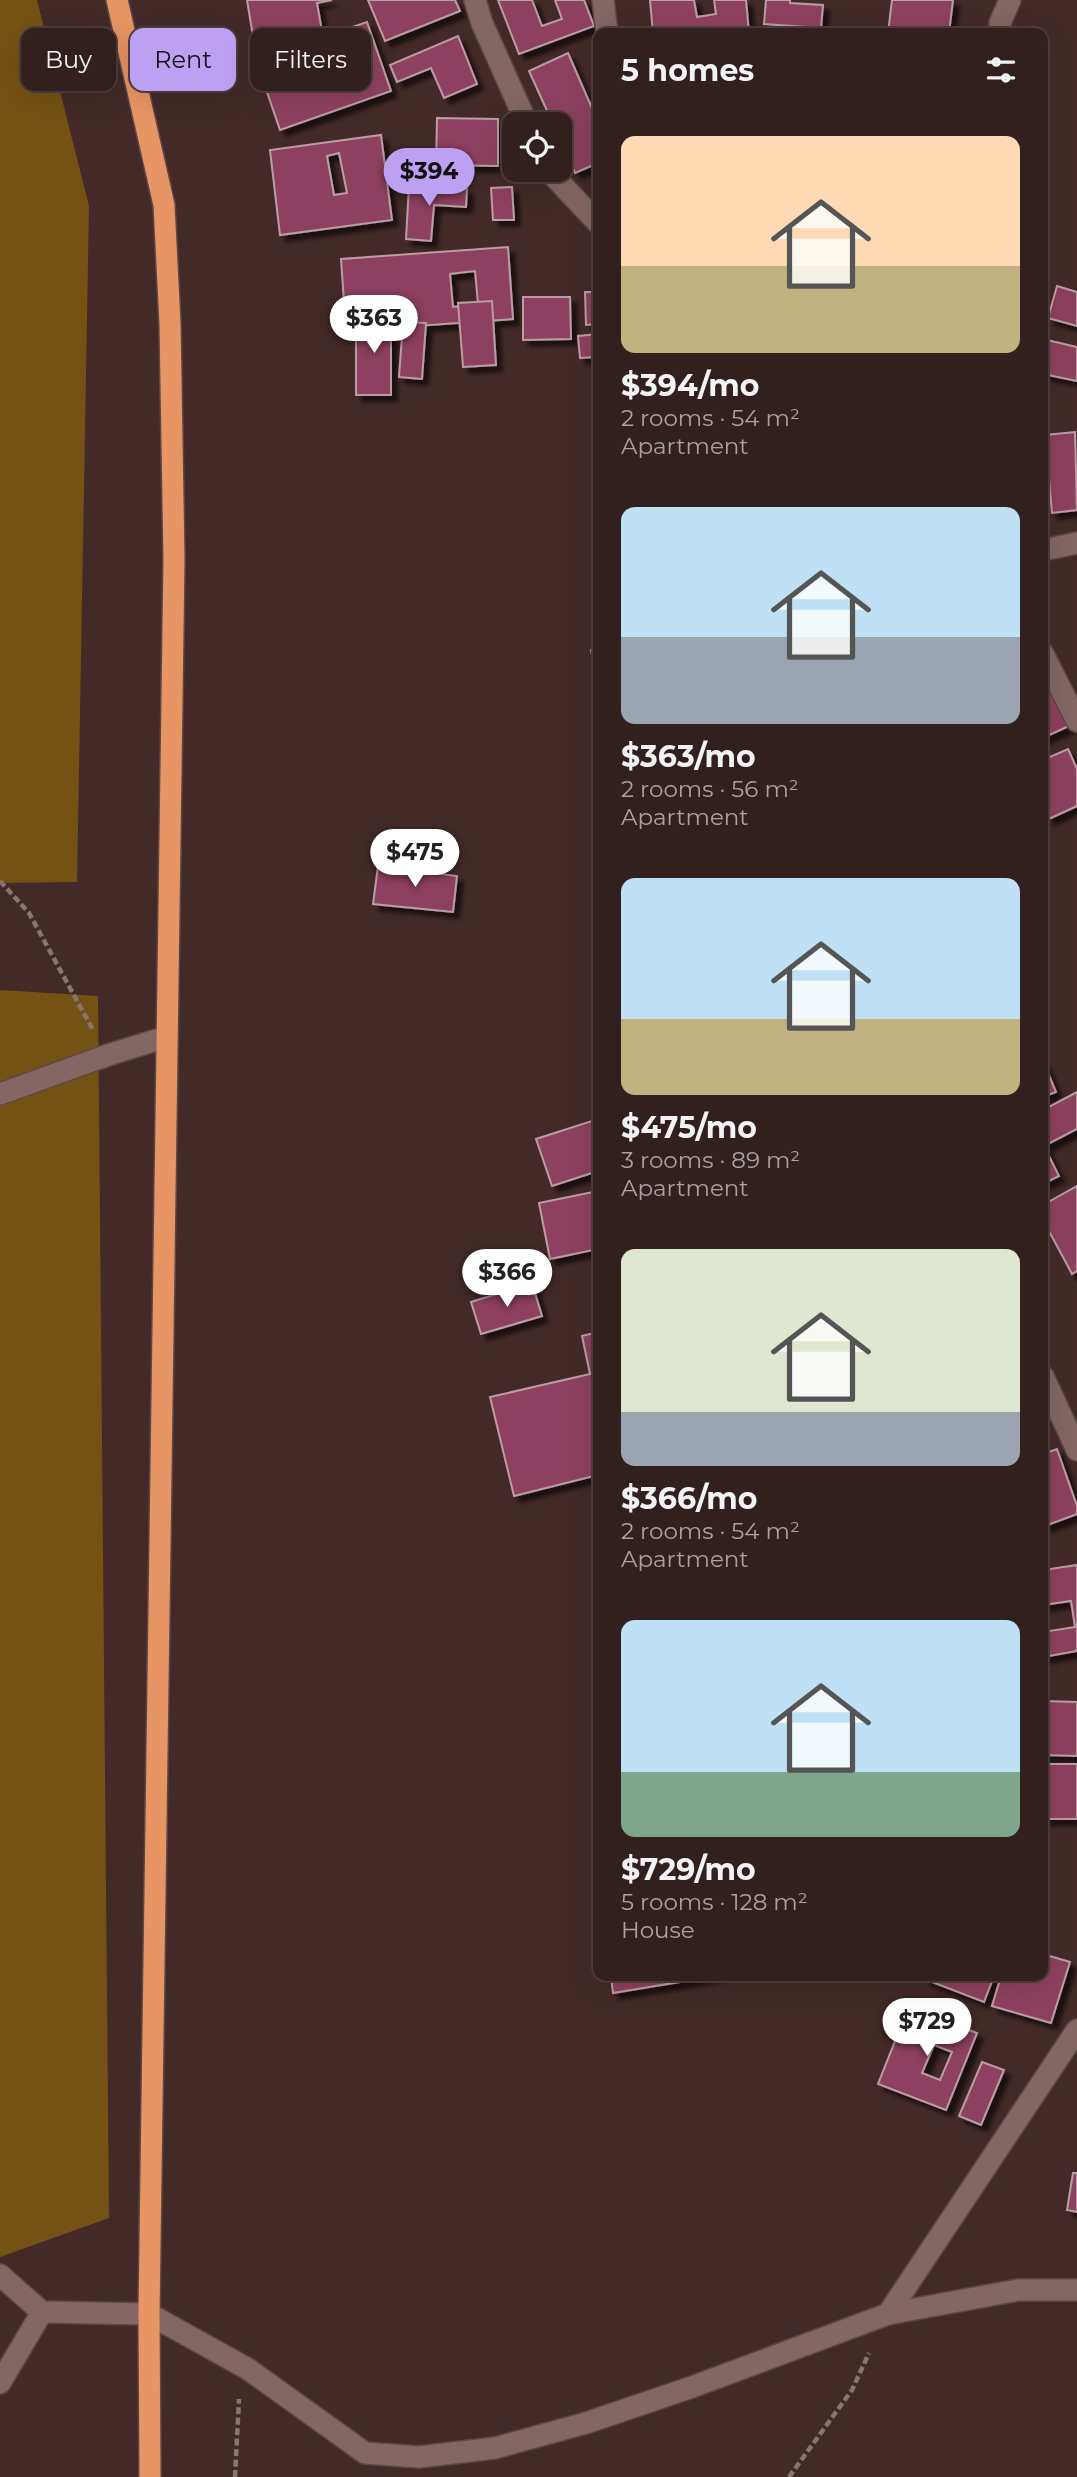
<!DOCTYPE html>
<meta charset="utf-8">
<style>
:root{--surface:#32201e;--page:#3d2d2b;--text:#f1f3f6;--muted:#a8a3a4;--line:#4d3e3c;--accent:#bca0f2}
body{margin:0;font-family:Montserrat,sans-serif;background:var(--page);color:var(--text);height:100vh;display:flex;flex-direction:column;font-size:26px;white-space:nowrap}
*{box-sizing:border-box;margin:0}
p{font-size:23px;color:var(--muted)}
.icon{flex:none;width:38px;height:38px;fill:none;stroke:currentColor;stroke-width:2;stroke-linecap:round;stroke-linejoin:round}
.map{position:relative;flex:1;overflow:hidden}
.details{position:absolute;left:593px;top:28px;width:455px;height:1953px;display:flex;flex-direction:column;background:var(--surface);border-radius:14px;box-shadow:0 7px 28px #0002,0 0 0 2px var(--line)}
.details>*{flex:none}
.guide{position:absolute;left:21px;top:28px;width:467px;height:63px;display:flex;gap:14px}
.tools{position:absolute;left:502px;top:112px;display:grid;gap:14px}
.tools a{display:grid;place-items:center;width:70px;height:70px;border-radius:14px;background:var(--surface);box-shadow:0 7px 28px #0002,0 0 0 2px var(--line);font-size:35px}
.price{position:absolute;translate:-50% -60px;padding:0 16px;border-radius:24px;background:#fff;color:#222;font-size:23px;line-height:46px;filter:drop-shadow(0 2px 4px #0008)}
.price::after{content:'';position:absolute;left:50%;top:42px;width:21px;height:16px;margin-left:-10px;background:inherit;clip-path:polygon(0 0,100% 0,50% 100%)}
.price.on{background:var(--accent);color:#111}
ul{padding:0;list-style:none}
li{display:grid;align-content:center;gap:14px;height:371px;padding:0 28px}
li span{display:grid;place-items:center;height:217px;border-radius:14px;color:#555}
li>.icon{margin-inline-start:auto}
span .icon{width:126px;height:126px;fill:#fffc;stroke-width:1}
li b{font-size:30px}
h2{display:flex;justify-content:space-between;align-items:center;height:84px;padding:0 28px;font-size:30px}
.tag{padding:0 24px;border-radius:14px;background:var(--surface);box-shadow:0 7px 28px #0002,0 0 0 2px var(--line);font-size:24px;line-height:63px}
.tag.on{background:var(--accent);color:#111}
.map>svg:first-child{display:block}
.forest{fill:#745214}
.building{fill:#8d415e;stroke:#bb9da6;stroke-width:2;fill-rule:evenodd;filter:url(#shadow)}
.lines{fill:none;stroke-linecap:round;stroke-linejoin:round}
.minor-casing{stroke:#5c4745;stroke-width:24}
.highway-casing{stroke:#5c4745;stroke-width:24}
.path{stroke:#8b7573;stroke-width:4.5;stroke-dasharray:7 3.5;stroke-linecap:butt}
.minor{stroke:#846664;stroke-width:21}
.highway{stroke:#e79564;stroke-width:21}
</style>
<div class="map">
<svg width="1077" height="2477" viewBox="0 0 1077 2477">
<defs>
<filter id="shadow"><feDropShadow dx="6" dy="6" stdDeviation="2" flood-color="#0009"/></filter>
</defs>
<rect width="100%" height="100%" fill="#432a28"/>
<!-- forest -->
<g class="forest">
<polygon points="0,0 37,0 89,206 77,882 0,883"/>
<polygon points="0,990 98,996 109,2218 0,2257"/>
</g>
<!-- building -->
<g class="building">
<polygon points="247,0 332,0 317,3 324,43 256,55"/>
<polygon points="368,0 455,0 460,11 385,41"/>
<polygon points="498,0 532,0 542,26 562,19 555,0 584,0 594,26 519,54"/>
<polygon points="650,0 694,0 697,17 716,14 714,0 746,0 749,33 653,33"/>
<polygon points="766,0 790,0 790,3 823,5 821,28 764,24"/>
<polygon points="892,0 953,0 949,33 888,33"/>
<path d="M367,22L391,91L280,130L256,60ZM327,58L338,84L321,91L311,65Z"/>
<polygon points="458,36 477,84 444,98 431,68 397,82 390,65"/>
<polygon points="568,53 598,122 598,163 575,173 560,139 560,124 553,124 529,71"/>
<polygon points="437,118 498,119 498,166 436,165"/>
<path d="M381,135L392,220L280,235L270,150ZM339,153L347,193L334,195L327,156Z"/>
<polygon points="409,185 467,189 466,207 434,205 431,241 406,239"/>
<polygon points="512,187 514,220 493,220 491,188"/>
<path d="M508,247L513,319L346,331L341,259ZM475,271L478,304L453,307L450,274ZM369,299L402,300V324H368Z"/>
<polygon points="1057,286 1077,292 1077,326 1048,318"/>
<polygon points="585,292 598,292 598,324 586,325"/>
<polygon points="523,297 570,297 571,339 523,340"/>
<polygon points="492,301 496,365 463,367 458,303"/>
<polygon points="391,314 391,395 356,395 356,315"/>
<polygon points="403,322 426,323 422,379 399,377"/>
<polygon points="598,334 598,357 580,358 578,336"/>
<polygon points="1043,339 1077,347 1077,381 1043,374"/>
<polygon points="1075,432 1077,510 1052,513 1045,435"/>
<polygon points="598,648 598,686 591,650"/>
<polygon points="1043,671 1071,725 1043,738"/>
<polygon points="1068,749 1077,769 1077,806 1049,819 1043,806 1043,760"/>
<polygon points="378,866 457,876 453,912 373,904"/>
<polygon points="1043,1061 1056,1092 1043,1097"/>
<polygon points="1077,1092 1077,1129 1044,1146 1059,1176 1043,1184 1043,1110"/>
<polygon points="598,1119 598,1171 552,1186 536,1139"/>
<polygon points="1077,1186 1077,1271 1072,1274 1043,1220 1043,1205"/>
<polygon points="598,1191 598,1249 550,1259 539,1203"/>
<polygon points="532,1283 542,1316 481,1334 471,1302"/>
<polygon points="598,1332 598,1475 514,1496 490,1397 590,1374 582,1336"/>
<polygon points="1057,1449 1077,1506 1077,1514 1045,1526 1043,1454"/>
<polygon points="1077,1565 1077,1651 1043,1657 1043,1632 1075,1627 1071,1601 1043,1605 1043,1570"/>
<polygon points="1043,1701 1077,1702 1077,1756 1043,1755"/>
<rect x="1043" y="1764" width="34" height="55"/>
<polygon points="1043,1954 1070,1962 1051,2023 992,2006 1001,1976 1043,1976"/>
<polygon points="611,1976 716,1976 613,1993"/>
<polygon points="925,1976 994,1976 984,2002 924,1979"/>
<path d="M909,2006L977,2033L946,2110L878,2084ZM934,2045L952,2052L940,2080L922,2073Z"/>
<polygon points="982,2062 1004,2070 981,2125 959,2116"/>
<polygon points="1073,2173 1077,2173 1077,2212 1067,2210"/>
</g>
<g class="lines">
<defs>
<g id="minor">
<polyline points="475,0 482,23 527,124"/>
<polyline points="603,0 607,33"/>
<polyline points="1000,33 1000,23 1010,0"/>
<polyline points="548,170 598,223"/>
<polyline points="1043,550 1077,543"/>
<polyline points="1043,654 1077,721"/>
<polyline points="0,1094 108,1055 166,1037"/>
<polyline points="1043,1376 1077,1450"/>
<polyline points="0,2275 42,2312 149,2314 248,2369 365,2453 419,2457 495,2448 586,2423 692,2387 888,2314 1077,2030"/>
<polyline points="888,2314 1018,2290 1077,2290"/>
<polyline points="0,2383 42,2312"/>
</g>
<polyline id="highway" points="117,0 164,205 170,323 174,559 149,2314 150,2477"/>
</defs>
<!-- minor casing -->
<use href="#minor" class="minor-casing"/>
<!-- highway casing -->
<use href="#highway" class="highway-casing"/>
<!-- path -->
<g class="path">
<polyline points="0,881 29,913 93,1030"/>
<polyline points="235,2477 239,2399"/>
<polyline points="789,2477 852,2390 869,2353"/>
</g>
<!-- minor -->
<use href="#minor" class="minor"/>
<!-- highway -->
<use href="#highway" class="highway"/>
</g>
</svg>
<div class="tools">
<a><svg class="icon" aria-label="locate" viewBox="0 0 24 24"><circle cx="12" cy="12" r="6"/><path d="M12 2v4M12 18v4M2 12h4M18 12h4"/></svg></a>
</div>
<b class="price on" style="left:429px;top:208px">$394</b>
<b class="price" style="left:374px;top:355px">$363</b>
<b class="price" style="left:415px;top:889px">$475</b>
<b class="price" style="left:507px;top:1309px">$366</b>
<b class="price" style="left:927px;top:2058px">$729</b>
<div class="guide">
<a class="tag">Buy</a>
<a class="tag on">Rent</a>
<a class="tag">Filters</a>
</div>
<section class="details">
<h2>5 homes<svg class="icon" aria-label="filters" viewBox="0 0 24 24"><path d="M4 7h16M4 17h16"/><circle cx="9" cy="7" r="2"/><circle cx="15" cy="17" r="2"/></svg></h2>
<ul>
<li><span style="background:linear-gradient(#ffd9b3 60%,#c2b280 0)"><svg class="icon" aria-label="home" viewBox="0 0 24 24"><path d="M3 11l9-7 9 7M6 9v11h12V9"/></svg></span><div><b>$394/mo</b><p>2 rooms · 54 m²</p><p>Apartment</p></div></li>
<li><span style="background:linear-gradient(#bfe0f5 60%,#9aa5b1 0)"><svg class="icon" aria-label="home" viewBox="0 0 24 24"><path d="M3 11l9-7 9 7M6 9v11h12V9"/></svg></span><div><b>$363/mo</b><p>2 rooms · 56 m²</p><p>Apartment</p></div></li>
<li><span style="background:linear-gradient(#bfe0f5 65%,#c2b280 0)"><svg class="icon" aria-label="home" viewBox="0 0 24 24"><path d="M3 11l9-7 9 7M6 9v11h12V9"/></svg></span><div><b>$475/mo</b><p>3 rooms · 89 m²</p><p>Apartment</p></div></li>
<li><span style="background:linear-gradient(#dfe7d0 75%,#9aa5b1 0)"><svg class="icon" aria-label="home" viewBox="0 0 24 24"><path d="M3 11l9-7 9 7M6 9v11h12V9"/></svg></span><div><b>$366/mo</b><p>2 rooms · 54 m²</p><p>Apartment</p></div></li>
<li><span style="background:linear-gradient(#bfe0f5 70%,#7fa58c 0)"><svg class="icon" aria-label="home" viewBox="0 0 24 24"><path d="M3 11l9-7 9 7M6 9v11h12V9"/></svg></span><div><b>$729/mo</b><p>5 rooms · 128 m²</p><p>House</p></div></li>
</ul>
</section>
</div>
